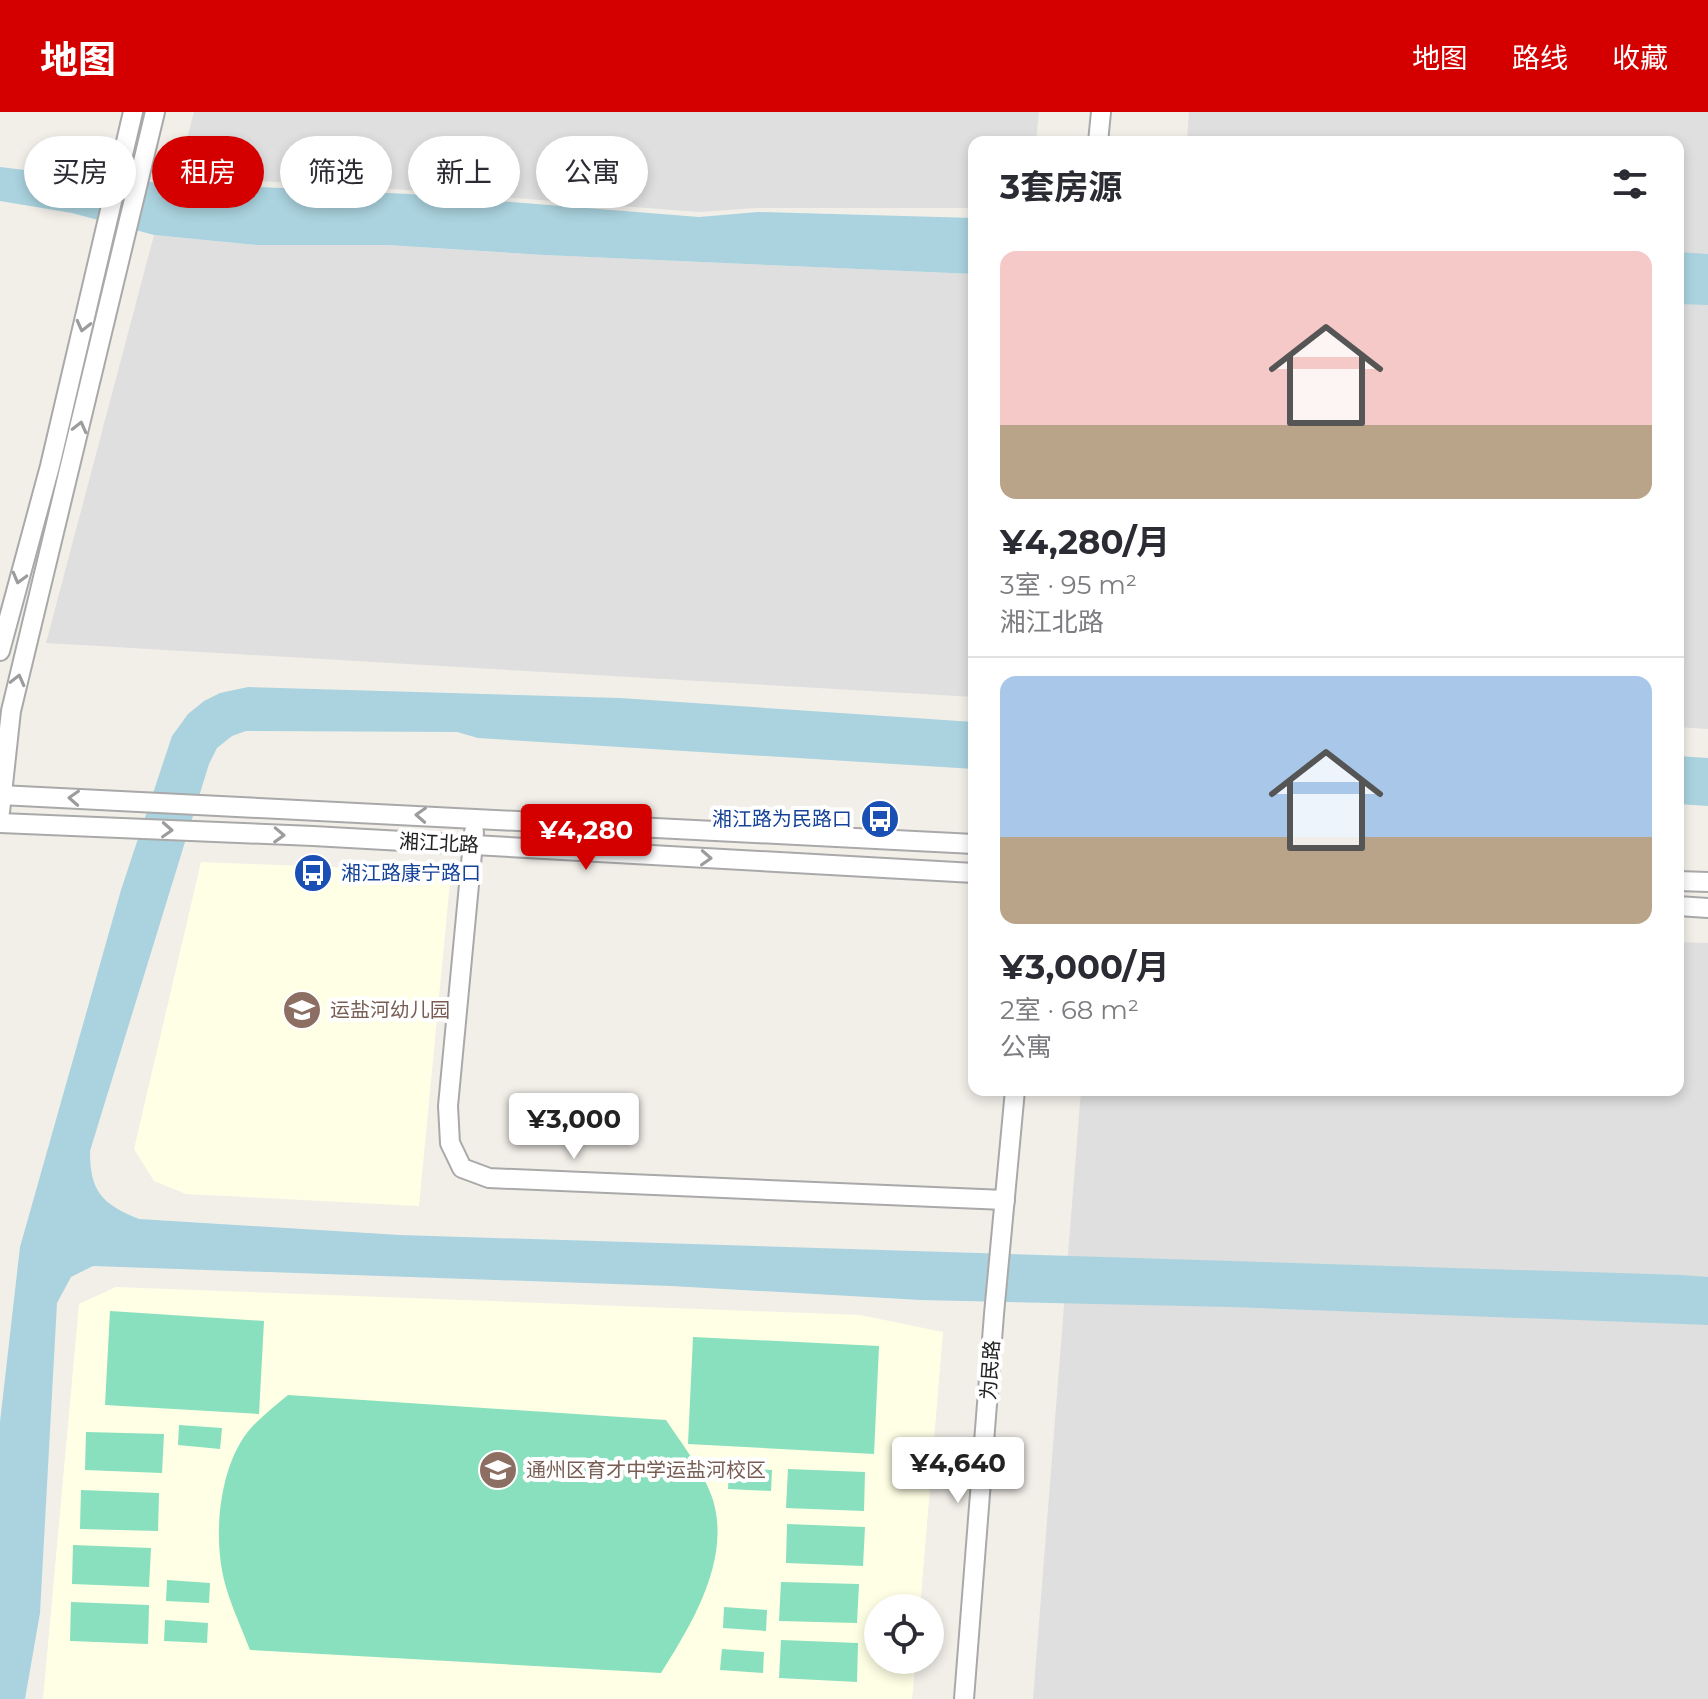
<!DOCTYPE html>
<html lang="zh">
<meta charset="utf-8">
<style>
:root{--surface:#fff;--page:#f2f2f3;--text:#2b2b33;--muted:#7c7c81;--line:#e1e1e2;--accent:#d40000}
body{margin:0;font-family:Montserrat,"Noto Sans SC",sans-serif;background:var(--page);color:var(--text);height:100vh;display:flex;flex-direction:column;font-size:30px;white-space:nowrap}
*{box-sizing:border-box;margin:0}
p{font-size:26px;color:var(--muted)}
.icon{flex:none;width:44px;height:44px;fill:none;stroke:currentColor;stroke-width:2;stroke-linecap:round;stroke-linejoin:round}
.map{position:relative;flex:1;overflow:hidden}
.panel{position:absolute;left:968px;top:24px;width:716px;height:960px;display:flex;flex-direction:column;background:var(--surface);border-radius:16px;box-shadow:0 4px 12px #0003}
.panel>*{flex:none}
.top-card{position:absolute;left:24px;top:24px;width:760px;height:72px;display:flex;gap:16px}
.tools{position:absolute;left:864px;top:1482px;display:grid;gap:16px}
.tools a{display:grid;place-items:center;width:80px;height:80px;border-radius:50%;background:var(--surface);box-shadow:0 4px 12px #0003;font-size:40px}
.price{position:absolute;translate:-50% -68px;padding:0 18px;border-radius:8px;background:#fff;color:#222;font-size:26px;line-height:52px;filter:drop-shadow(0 2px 4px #0008)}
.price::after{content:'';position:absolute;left:50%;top:48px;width:24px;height:18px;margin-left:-12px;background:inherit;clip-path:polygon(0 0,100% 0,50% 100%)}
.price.active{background:var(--accent);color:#fff}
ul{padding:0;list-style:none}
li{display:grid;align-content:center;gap:16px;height:424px;padding:0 32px}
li+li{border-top:2px solid var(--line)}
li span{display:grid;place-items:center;height:248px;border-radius:16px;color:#555}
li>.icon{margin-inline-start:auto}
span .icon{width:144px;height:144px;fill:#fffc;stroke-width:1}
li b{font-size:34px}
h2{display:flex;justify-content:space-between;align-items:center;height:96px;padding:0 32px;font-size:34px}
.pill{padding:0 28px;border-radius:36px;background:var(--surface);box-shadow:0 4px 12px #0003;font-size:28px;line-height:72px}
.pill.active{background:var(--accent);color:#fff}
header{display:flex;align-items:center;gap:48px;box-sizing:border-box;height:112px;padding:0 40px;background:var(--accent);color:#fff}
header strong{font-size:38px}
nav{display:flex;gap:44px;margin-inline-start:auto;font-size:28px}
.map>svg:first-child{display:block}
.residential{fill:#e0dfdf}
.education{fill:#ffffe5}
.pitch{fill:#88e0be}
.water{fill:#aad3df}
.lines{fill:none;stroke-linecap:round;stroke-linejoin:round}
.minor-casing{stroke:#a9a9a9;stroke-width:22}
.minor{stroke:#fff;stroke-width:18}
.oneway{stroke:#9c9c9c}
.labels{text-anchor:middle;stroke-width:8;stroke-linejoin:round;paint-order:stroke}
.transit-label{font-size:20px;fill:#164399;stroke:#fff;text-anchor:end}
.street-label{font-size:20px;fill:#222;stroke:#fff}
.education-label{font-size:20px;fill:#785e54;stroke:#fff;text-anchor:start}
</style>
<header>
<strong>地图</strong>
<nav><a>地图</a><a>路线</a><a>收藏</a></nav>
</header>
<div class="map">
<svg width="1708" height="1587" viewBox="0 0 1708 1587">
<rect width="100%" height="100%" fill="#f2efe9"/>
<!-- residential -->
<g class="residential">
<polygon points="194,0 1039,0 1036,30 974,30 974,96 757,96 699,100 408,78 177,64"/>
<polygon points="1189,0 1708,0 1708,617 1678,615 1678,30 1187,30"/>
<polygon points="154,123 257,133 387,133 544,143 974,162 974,585 46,531"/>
<polygon points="1678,830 1708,831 1708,1587 1033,1587 1081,978 1678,978"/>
</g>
<!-- education -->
<g class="education">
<polygon points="201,750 451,760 419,1094 186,1082 154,1069 134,1037"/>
<polygon points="116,1175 860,1203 943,1220 920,1496 878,1496 878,1548 916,1548 912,1587 43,1587 79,1192"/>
</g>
<!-- pitch -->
<g class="pitch">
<polygon points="110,1199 264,1209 259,1302 105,1293"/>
<polygon points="693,1225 879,1234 874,1342 688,1332"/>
<path d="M288,1283L666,1308C682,1332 704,1360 713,1388C731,1448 692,1512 661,1561L250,1538C242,1517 232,1496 226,1475C212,1429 218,1353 251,1316C262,1304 276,1293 288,1283Z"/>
<polygon points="179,1313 222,1316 220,1337 178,1333"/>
<polygon points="86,1320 164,1322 162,1361 85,1358"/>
<polygon points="729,1356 772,1358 771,1379 728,1377"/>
<polygon points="788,1357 865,1360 864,1399 786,1396"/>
<polygon points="81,1378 159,1381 158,1419 80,1417"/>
<polygon points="787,1412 865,1415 863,1454 786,1451"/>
<polygon points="73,1433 151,1436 149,1475 72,1472"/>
<polygon points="167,1468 210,1471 209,1491 166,1489"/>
<polygon points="781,1470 859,1472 857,1511 779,1509"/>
<polygon points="71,1490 149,1493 148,1532 70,1529"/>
<polygon points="724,1495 767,1498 766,1519 723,1516"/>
<polygon points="165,1508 208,1511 207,1531 164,1529"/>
<polygon points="781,1528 858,1531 857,1570 779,1566"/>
<polygon points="722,1537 764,1540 763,1561 720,1558"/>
</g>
<!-- water -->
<g class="water">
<polygon points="0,55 107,68 409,82 699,105 758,100 974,106 974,162 544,143 387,133 257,133 154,123 72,101 0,89"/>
<polygon points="1678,140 1708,142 1708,193 1678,192"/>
<path d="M248,575L620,586L974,610V657L478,626L457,620L246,619L232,624L217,636L209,652L90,1039C90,1080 102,1092 139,1107L400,1123L1682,1163L1708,1165V1213L1231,1195L921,1188L671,1174L93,1154L71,1165L57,1191L40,1501L25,1587H0V1310L20,1135L121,778L172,624L188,602L204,589L220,581Z"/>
<polygon points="1678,644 1708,646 1708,694 1678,692"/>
</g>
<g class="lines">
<defs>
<g id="minor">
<polyline points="1098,30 1101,0"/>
<polyline points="0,539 50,354 133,0"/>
<polyline points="0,683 974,732"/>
<polyline points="0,700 11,599 155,0"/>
<polyline points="0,711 313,724 974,761"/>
<polyline points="474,720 448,994 450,1031 462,1056 489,1066 1005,1088"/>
<polyline points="1678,769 1708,770"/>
<polyline points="1678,794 1708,796"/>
<polyline points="964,1587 994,1202 1015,978"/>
</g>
</defs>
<!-- minor casing -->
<use href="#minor" class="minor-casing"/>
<!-- minor -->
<use href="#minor" class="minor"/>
</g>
<!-- one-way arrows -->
<defs><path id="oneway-chevron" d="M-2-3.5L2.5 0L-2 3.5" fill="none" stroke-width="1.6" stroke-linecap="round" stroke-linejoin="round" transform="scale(2)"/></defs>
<g class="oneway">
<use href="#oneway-chevron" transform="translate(83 214) rotate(104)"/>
<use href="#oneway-chevron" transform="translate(80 315) rotate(-76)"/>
<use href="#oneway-chevron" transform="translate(19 466) rotate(105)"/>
<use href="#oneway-chevron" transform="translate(18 568) rotate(-76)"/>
<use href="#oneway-chevron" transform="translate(74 686) rotate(-177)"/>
<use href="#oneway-chevron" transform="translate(421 703) rotate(-177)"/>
<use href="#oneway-chevron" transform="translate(167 718) rotate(3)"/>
<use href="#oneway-chevron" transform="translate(279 723) rotate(2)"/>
<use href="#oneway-chevron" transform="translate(706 746) rotate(3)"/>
</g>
<!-- icons -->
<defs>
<symbol id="bus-disc" viewBox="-11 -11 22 22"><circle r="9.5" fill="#1a4fb4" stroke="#fff"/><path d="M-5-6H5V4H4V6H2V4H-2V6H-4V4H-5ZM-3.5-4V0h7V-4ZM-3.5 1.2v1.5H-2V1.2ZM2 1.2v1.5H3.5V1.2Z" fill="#fff"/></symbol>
<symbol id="school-disc" viewBox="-11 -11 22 22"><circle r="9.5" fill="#8d6e63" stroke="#fff"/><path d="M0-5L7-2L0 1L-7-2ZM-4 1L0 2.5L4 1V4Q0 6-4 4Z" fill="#fff"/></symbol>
</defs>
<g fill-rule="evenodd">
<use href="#bus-disc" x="858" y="685" width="44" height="44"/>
<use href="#bus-disc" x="291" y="739" width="44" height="44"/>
<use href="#school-disc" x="280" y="876" width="44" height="44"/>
<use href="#school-disc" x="476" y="1336" width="44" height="44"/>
</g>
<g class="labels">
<!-- transit labels -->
<g class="transit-label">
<text x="852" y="714">湘江路为民路口</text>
<text x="341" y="768" text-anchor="start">湘江路康宁路口</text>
</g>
<!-- street labels -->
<g class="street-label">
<text transform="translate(439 731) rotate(3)" y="7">湘江北路</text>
<text transform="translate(990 1258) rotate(-86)" y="7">为民路</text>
</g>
<!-- education labels -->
<g class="education-label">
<text x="330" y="905">运盐河幼儿园</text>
<text x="526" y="1365">通州区育才中学运盐河校区</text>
</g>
</g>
</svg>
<div class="tools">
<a><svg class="icon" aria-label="locate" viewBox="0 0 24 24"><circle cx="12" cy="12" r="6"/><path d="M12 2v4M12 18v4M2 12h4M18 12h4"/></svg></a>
</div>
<b class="price active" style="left:586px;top:760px">¥4,280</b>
<b class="price" style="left:574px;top:1049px">¥3,000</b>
<b class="price" style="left:958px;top:1393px">¥4,640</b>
<div class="top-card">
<a class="pill">买房</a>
<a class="pill active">租房</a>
<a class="pill">筛选</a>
<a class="pill">新上</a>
<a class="pill">公寓</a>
</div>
<section class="panel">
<h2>3套房源<svg class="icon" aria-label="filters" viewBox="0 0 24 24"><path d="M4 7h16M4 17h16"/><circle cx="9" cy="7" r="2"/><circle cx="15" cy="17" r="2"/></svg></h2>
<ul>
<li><span style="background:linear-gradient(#f6c9c9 70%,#b9a48a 0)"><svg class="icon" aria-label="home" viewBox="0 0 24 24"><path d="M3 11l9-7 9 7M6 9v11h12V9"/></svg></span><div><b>¥4,280/月</b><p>3室 · 95 m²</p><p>湘江北路</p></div></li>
<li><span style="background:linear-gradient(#a9c7e8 65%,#b9a48a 0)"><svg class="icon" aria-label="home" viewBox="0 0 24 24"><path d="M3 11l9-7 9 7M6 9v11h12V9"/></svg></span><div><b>¥3,000/月</b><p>2室 · 68 m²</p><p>公寓</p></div></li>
</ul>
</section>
</div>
